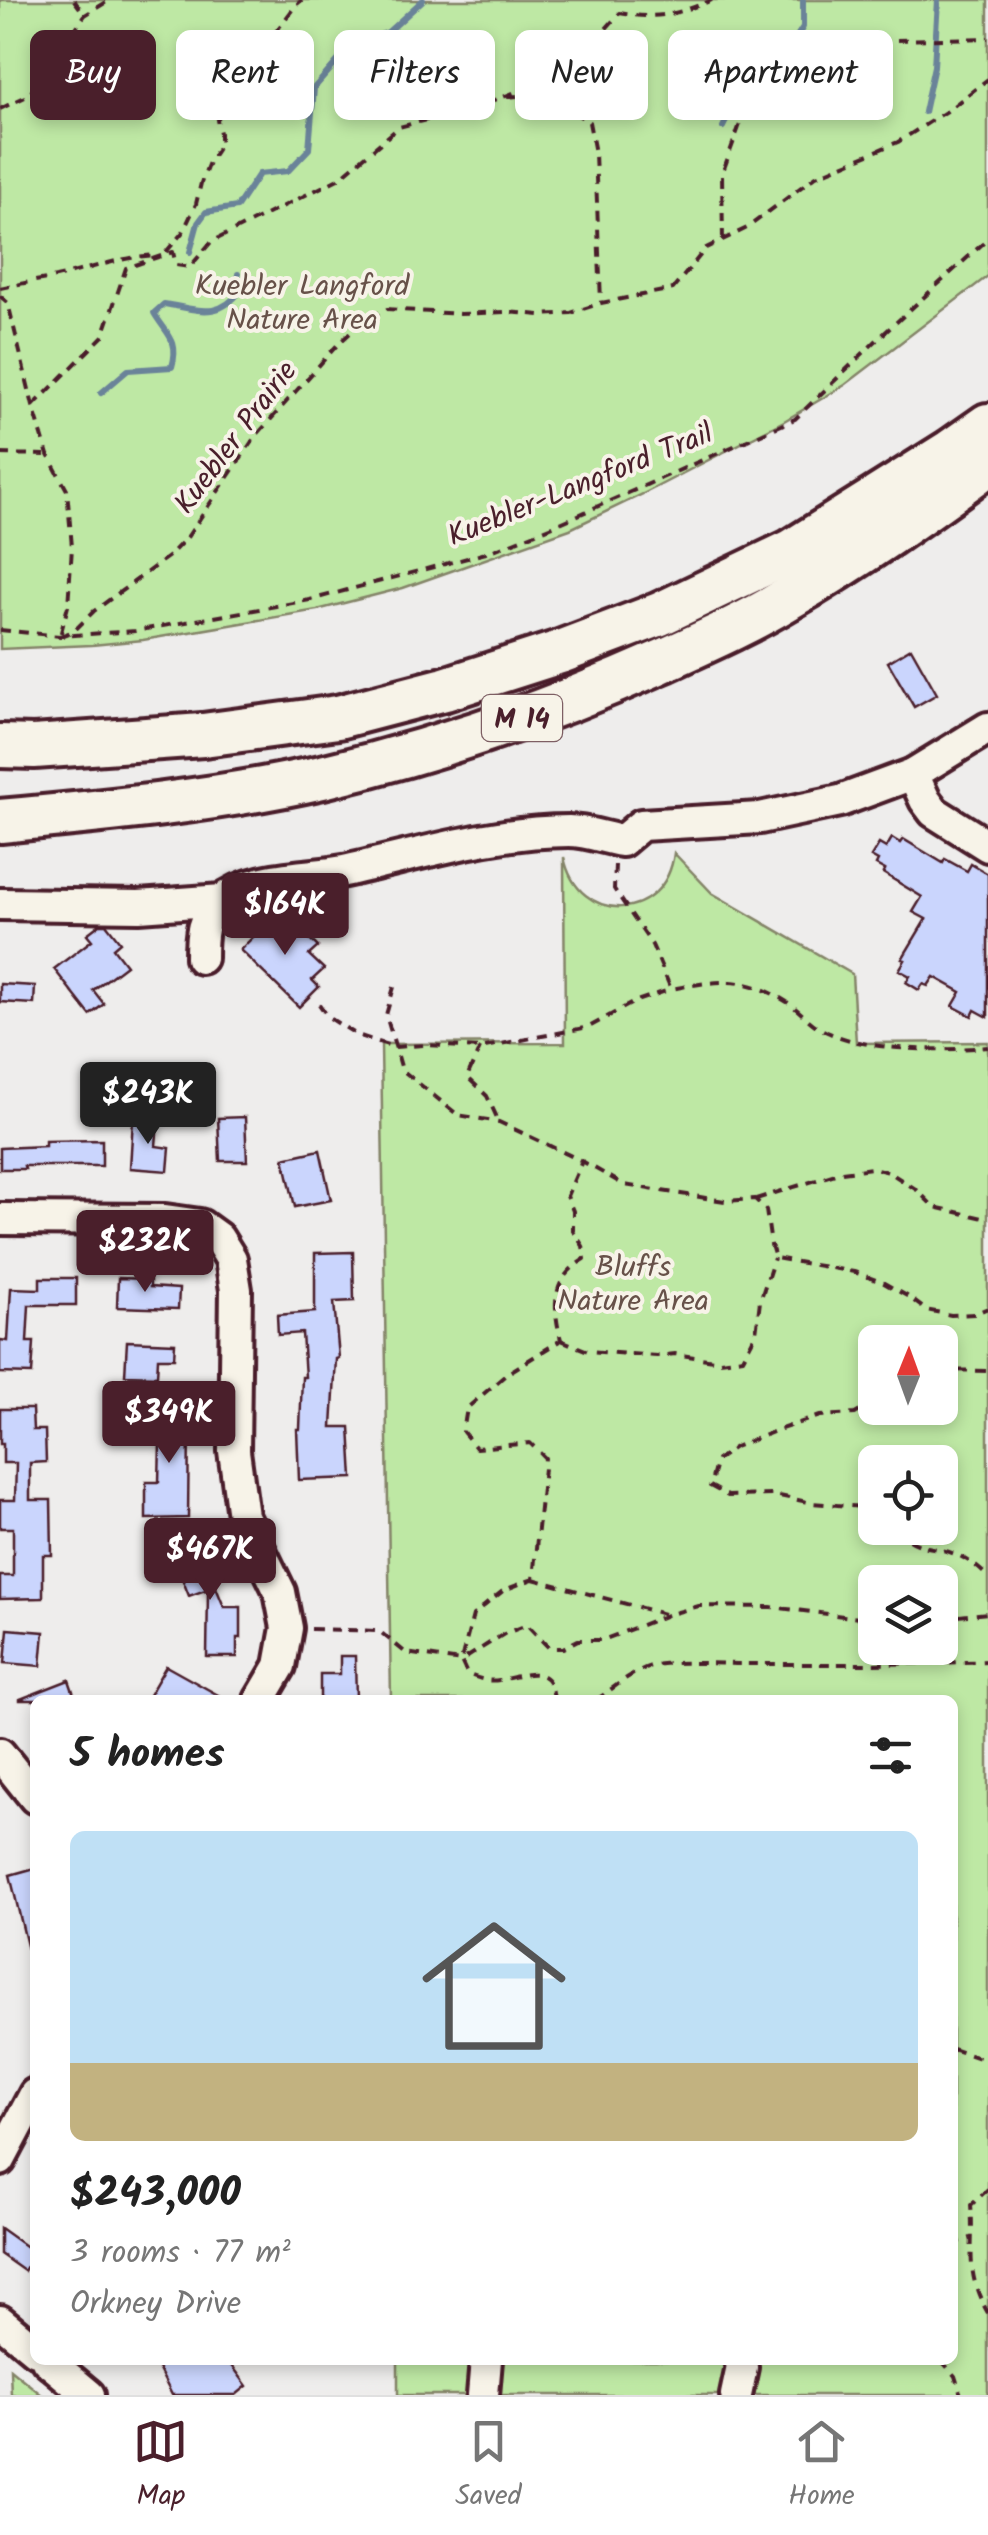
<!DOCTYPE html>
<meta charset="utf-8">
<style>
:root{--surface:#fff;--page:#f2f2f2;--text:#222;--muted:#767676;--line:#e0e0e0;--accent:#4a1f2b}
body{margin:0;font-family:Kalam,sans-serif;background:var(--page);color:var(--text);height:100vh;display:flex;flex-direction:column;font-size:38px;white-space:nowrap}
*{box-sizing:border-box;margin:0}
p{font-size:32px;color:var(--muted)}
.icon{flex:none;width:55px;height:55px;fill:none;stroke:currentColor;stroke-width:2;stroke-linecap:round;stroke-linejoin:round}
.map{position:relative;flex:1;overflow:hidden}
.details{position:absolute;left:30px;top:1695px;width:928px;height:670px;display:flex;flex-direction:column;background:var(--surface);border-radius:15px;box-shadow:0 5px 15px #0003}
.details>*{flex:none}
.hud{position:absolute;left:30px;top:30px;width:930px;height:90px;display:flex;gap:20px}
.needle{width:65px;rotate:1deg}
.buttons{position:absolute;left:858px;top:1325px;display:grid;gap:20px}
.buttons a{display:grid;place-items:center;width:100px;height:100px;border-radius:15px;background:var(--surface);box-shadow:0 5px 15px #0003;font-size:50px}
.price{position:absolute;translate:-50% -85px;padding:0 22px;border-radius:10px;background:var(--accent);color:#fff;font-size:32px;line-height:65px;filter:drop-shadow(0 2px 5px #0008)}
.price::after{content:'';position:absolute;left:50%;top:60px;width:30px;height:22px;margin-left:-15px;background:inherit;clip-path:polygon(0 0,100% 0,50% 100%)}
.price.current{background:#222;color:#fff}
ul{padding:0;list-style:none}
li{display:grid;align-content:center;gap:20px;height:530px;padding:0 40px}
li span{display:grid;place-items:center;height:310px;border-radius:15px;color:#555}
li>.icon{margin-inline-start:auto}
span .icon{width:180px;height:180px;fill:#fffc;stroke-width:1}
li b{font-size:42px}
h2{display:flex;justify-content:space-between;align-items:center;height:120px;padding:0 40px;font-size:42px}
.tag{padding:0 35px;border-radius:15px;background:var(--surface);box-shadow:0 5px 15px #0003;font-size:35px;line-height:90px}
.tag.current{background:var(--accent);color:#fff}
.dock{display:flex;justify-content:space-around;align-items:center;height:140px;border-top:2px solid var(--line);background:var(--surface);font-size:28px;color:var(--muted)}
.dock a{display:grid;justify-items:center;gap:5px}
.dock .current{color:var(--accent)}
.map>svg:first-child{display:block}
.green{fill:#bee8a4;stroke:#848468;stroke-width:2.5;fill-rule:evenodd}
.lines{fill:none;stroke-linecap:round;stroke-linejoin:round}
.stream{stroke:#6b8399;stroke-width:6}
.building{fill:#cad5fd;stroke:#4a1f2b;stroke-width:2.5}
.minor-casing{stroke:#4a1f2b;stroke-width:38}
.highway-casing{stroke:#4a1f2b;stroke-width:50}
.path{stroke:#4a1f2b;stroke-width:4;stroke-dasharray:10 8;stroke-linecap:butt}
.minor{stroke:#f7f3e8;stroke-width:30}
.highway{stroke:#f7f3e8;stroke-width:42}
.labels{text-anchor:middle;stroke-width:8;stroke-linejoin:round;paint-order:stroke}
.shield{fill:#f7f3e8;stroke:#7e5f64;stroke-width:2.5}
.shield-label{font-size:28px;font-weight:bold;fill:#4a1f2b}
.park-label{font-size:30px;fill:#675149;stroke:#f7f3e8}
.street-label{font-size:30px;fill:#4a1f2b;stroke:#f7f3e8}
</style>
<div class="map">
<svg width="988" height="2395" viewBox="0 0 988 2395">
<rect width="100%" height="100%" fill="#eeedec"/>
<filter id="ink" filterUnits="userSpaceOnUse"><feTurbulence type="fractalNoise" baseFrequency=".01" numOctaves="2"/><feDisplacementMap in="SourceGraphic" scale="20" xChannelSelector="R" yChannelSelector="G"/><feConvolveMatrix kernelMatrix="1 2 1 2 8 2 1 2 1" color-interpolation-filters="sRGB"/></filter>
<g filter="url(#ink)">
<!-- green -->
<g class="green">
<polygon points="0,0 988,0 988,276 845,385 784,421 643,494 570,529 403,588 317,610 143,640 92,645 0,649"/>
<path d="M674,853L712,893L852,974L856,1043L988,1042V2395H398V2360H952V1700H391L381,1044L565,1043L564,857C578,926 665,923 674,853ZM875,1342H940V1408H875ZM875,1462H940V1528H875ZM875,1582H940V1648H875Z"/>
<polygon points="10,2369 42,2395 11,2395"/>
</g>
<g class="lines">
<!-- stream -->
<g class="stream">
<polyline points="924,112 934,66 938,0"/>
<polyline points="723,127 744,84 792,44 803,27 803,0"/>
<polyline points="190,252 198,223 206,212 237,207 259,174 288,171 309,149 314,88 351,46 388,32 423,0"/>
<path d="M101,393L128,370L172,367C180,340 167,335 154,313L164,304C197,309 218,321 241,290L238,274"/>
</g>
</g>
<!-- building -->
<g class="building">
<polygon points="911,648 937,694 914,707 888,662"/>
<polygon points="892,838 900,843 903,839 943,863 945,859 967,871 971,864 988,874 988,1017 975,1010 972,1016 953,1006 961,992 934,977 928,986 923,984 919,990 906,982 910,976 899,970 905,960 902,959 926,919 913,912 922,897 883,873 885,870 876,865 878,861 871,857 879,844 886,848"/>
<polygon points="280,910 318,947 309,955 324,969 312,980 319,987 299,1007 240,950"/>
<polygon points="100,924 106,924 120,942 113,948 126,965 93,990 104,1004 90,1015 54,969 92,940 87,934"/>
<polygon points="0,984 35,986 34,1004 0,1002"/>
<polygon points="245,1117 247,1161 220,1161 218,1118"/>
<polygon points="133,1119 158,1121 156,1146 170,1148 168,1171 130,1168"/>
<polygon points="102,1140 102,1166 24,1166 25,1169 0,1169 0,1148 45,1146 45,1141"/>
<polygon points="320,1150 331,1200 295,1207 284,1158"/>
<polygon points="353,1252 354,1301 334,1302 339,1358 336,1359 332,1427 350,1427 353,1478 299,1480 297,1429 300,1429 302,1377 305,1377 302,1333 278,1335 277,1315 315,1312 315,1253"/>
<polygon points="40,1278 76,1278 76,1305 29,1305 27,1342 34,1342 32,1374 0,1373 0,1340 8,1341 11,1288 40,1289"/>
<polygon points="118,1278 150,1279 150,1287 179,1289 178,1309 117,1307"/>
<polygon points="127,1341 175,1343 174,1358 158,1358 157,1376 125,1375"/>
<polygon points="151,1404 176,1405 176,1423 189,1424 188,1518 146,1519 146,1482 159,1482 160,1442 150,1442"/>
<polygon points="0,1409 32,1409 33,1430 45,1430 46,1462 30,1463 30,1500 51,1500 52,1555 43,1555 43,1598 0,1599 0,1576 13,1576 13,1528 0,1528 0,1500 15,1500 16,1463 3,1463 3,1444 0,1444"/>
<polygon points="198,1543 224,1607 241,1607 241,1638 237,1638 237,1657 207,1657 208,1589 189,1596 172,1553"/>
<polygon points="8,1629 44,1632 41,1666 5,1663"/>
<polygon points="340,1656 355,1656 356,1700 320,1700 320,1674 340,1674"/>
<polygon points="166,1666 227,1700 157,1700 149,1695"/>
<polygon points="69,1680 76,1700 20,1700 20,1699"/>
<polygon points="35,1868 35,1953 29,1954 10,1875"/>
<polygon points="0,2228 35,2253 24,2271 0,2254"/>
<polygon points="170,2360 228,2360 247,2386 236,2395 172,2395 157,2366"/>
</g>
<g class="lines">
<defs>
<g id="minor">
<polyline points="913,774 925,800 934,812 988,846"/>
<polyline points="0,904 139,906 223,900"/>
<path d="M201,958C201,936 201,917 220,902C254,874 303,879 344,871C418,855 493,831 569,831C586,831 605,838 622,841L641,825L760,818L840,801L913,774L988,728"/>
<polyline points="0,1219 165,1220 200,1225 218,1238 231,1259 236,1290 234,1451 243,1516 280,1592 287,1628 280,1666 260,1700"/>
<polyline points="0,1754 35,1798"/>
<polyline points="0,2160 35,2094"/>
<polyline points="0,2321 35,2350"/>
<polyline points="47,2360 89,2395"/>
<polyline points="483,2395 486,2360"/>
<polyline points="736,2395 742,2367 740,2360"/>
</g>
<g id="highway">
<polyline points="0,746 34,747 203,735 338,717 445,689 560,652 660,614 792,551 951,451 988,425"/>
<path d="M0,821C108,811 216,801 322,777C438,750 550,711 658,663C702,643 746,624 787,599C857,559 923,512 988,464"/>
</g>
</defs>
<!-- minor casing -->
<use href="#minor" class="minor-casing"/>
<!-- highway casing -->
<use href="#highway" class="highway-casing"/>
<!-- path -->
<g class="path">
<polyline points="74,0 85,15"/>
<polyline points="507,97 543,93 589,122 595,153 601,302"/>
<polyline points="0,109 29,95 85,15 110,0"/>
<polyline points="723,240 722,174 743,116 781,75 806,60 894,40 988,38"/>
<polyline points="166,252 183,232 196,204 201,183 209,162 220,145 220,133 217,120 249,67 296,5 302,0"/>
<path d="M0,288C18,284 37,281 56,277C90,269 123,256 158,255"/>
<polyline points="0,296 8,303 33,406 48,455 67,490 72,547 68,606 60,636"/>
<path d="M33,406L103,336L126,268L173,252L176,265L190,267L211,242L338,179L399,127L454,113L503,97L568,71L620,13C657,20 678,14 712,0"/>
<polyline points="0,454 45,455"/>
<polyline points="0,630 60,636 135,631 310,600 486,553 558,524 795,419 880,337 988,239"/>
<polyline points="60,636 74,631 94,611 169,556 188,536 255,437 339,343 367,318 387,309 460,314 506,312 541,315 571,313 601,303 673,289 706,248 747,228 816,176 898,142 947,111 988,79"/>
<path d="M615,865L614,889L652,945L671,989C719,980 747,975 790,1004C802,1013 813,1026 827,1032C871,1052 940,1051 988,1047"/>
<polyline points="394,987 386,1015 402,1070 458,1115 499,1122 582,1161 624,1185 725,1201 755,1199 766,1210 771,1245 775,1258 854,1272 884,1283 907,1296 926,1310 951,1315 974,1314 988,1308"/>
<polyline points="319,1004 328,1017 357,1035 394,1047 425,1045 480,1048 589,1027 636,1001 669,990"/>
<polyline points="480,1048 467,1077 487,1096 499,1122"/>
<polyline points="756,1199 842,1172 872,1168 889,1172 917,1190 934,1207 988,1219"/>
<polyline points="561,1340 588,1351 657,1356 675,1354 720,1361 743,1358 756,1333 760,1301 774,1258"/>
<polyline points="940,1370 988,1371"/>
<polyline points="875,1402 855,1414 820,1416 778,1430 735,1447 717,1460 710,1486 728,1496 775,1495 812,1503 875,1508"/>
<path d="M896,1528C918,1552 929,1544 955,1554C968,1559 978,1567 988,1577"/>
<polyline points="533,1579 664,1614"/>
<polyline points="940,1618 988,1613"/>
<path d="M311,1629L379,1631L406,1653L461,1661L473,1615L504,1590L533,1579L545,1458L530,1443L476,1448L463,1432L467,1408L508,1373L561,1340C552,1304 552,1278 585,1259L583,1246L573,1231V1211L567,1196L582,1161"/>
<path d="M554,1700C551,1661 525,1676 499,1680C487,1682 477,1678 467,1674L461,1661L504,1634L527,1625L549,1648H563L578,1640H603L667,1615L699,1606L771,1607L875,1620"/>
<path d="M596,1700C613,1689 628,1674 648,1667C665,1660 719,1664 740,1664C823,1664 905,1665 988,1661"/>
<polyline points="952,2049 988,2061"/>
<path d="M988,2189L971,2205C975,2249 963,2270 988,2313"/>
<polyline points="952,2244 971,2238"/>
<polyline points="941,2360 955,2376 961,2395"/>
</g>
<!-- minor -->
<use href="#minor" class="minor"/>
<!-- highway -->
<use href="#highway" class="highway"/>
</g>
</g>
<g class="labels">
<!-- shield labels -->
<rect class="shield" x="482" y="695" width="80" height="46" rx="8"/>
<g class="shield-label">
<text x="522" y="728">M 14</text>
</g>
<!-- park labels -->
<g class="park-label">
<text x="302" y="295">Kuebler Langford<tspan x="302" dy="34">Nature Area</tspan></text>
<text x="633" y="1276">Bluffs<tspan x="633" dy="34">Nature Area</tspan></text>
</g>
<!-- street labels -->
<g class="street-label">
<text transform="translate(235 437) rotate(-53)" y="10">Kuebler Prairie</text>
<text transform="translate(580 484) rotate(-22)" y="10">Kuebler-Langford Trail</text>
</g>
</g>
</svg>
<div class="buttons">
<a><svg class="needle" viewBox="-14 -14 28 28"><path d="M0-13l5 13h-10z" fill="#e53935"/><path d="M0 13l5-13h-10z" fill="#767676"/></svg></a>
<a><svg class="icon" aria-label="locate" viewBox="0 0 24 24"><circle cx="12" cy="12" r="6"/><path d="M12 2v4M12 18v4M2 12h4M18 12h4"/></svg></a>
<a><svg class="icon" aria-label="layers" viewBox="0 0 24 24"><path d="M12 4l9 5-9 5-9-5zM3 14l9 5 9-5"/></svg></a>
</div>
<b class="price" style="left:285px;top:958px">$164K</b>
<b class="price current" style="left:148px;top:1147px">$243K</b>
<b class="price" style="left:145px;top:1295px">$232K</b>
<b class="price" style="left:169px;top:1466px">$349K</b>
<b class="price" style="left:210px;top:1603px">$467K</b>
<div class="hud">
<a class="tag current">Buy</a>
<a class="tag">Rent</a>
<a class="tag">Filters</a>
<a class="tag">New</a>
<a class="tag">Apartment</a>
</div>
<section class="details">
<h2>5 homes<svg class="icon" aria-label="filters" viewBox="0 0 24 24"><path d="M4 7h16M4 17h16"/><circle cx="9" cy="7" r="2"/><circle cx="15" cy="17" r="2"/></svg></h2>
<ul>
<li><span style="background:linear-gradient(#bfe0f5 75%,#c2b280 0)"><svg class="icon" aria-label="home" viewBox="0 0 24 24"><path d="M3 11l9-7 9 7M6 9v11h12V9"/></svg></span><div><b>$243,000</b><p>3 rooms · 77 m²</p><p>Orkney Drive</p></div></li>
</ul>
</section>
</div>
<nav class="dock">
<a class="current"><svg class="icon" aria-label="map" viewBox="0 0 24 24"><path d="M3 6l6-2 6 2 6-2v14l-6 2-6-2-6 2zM9 4v14M15 6v14"/></svg>Map</a>
<a><svg class="icon" aria-label="saved" viewBox="0 0 24 24"><path d="M7 4h10v16l-5-4-5 4z"/></svg>Saved</a>
<a><svg class="icon" aria-label="home" viewBox="0 0 24 24"><path d="M3 11l9-7 9 7M6 9v11h12V9"/></svg>Home</a>
</nav>
